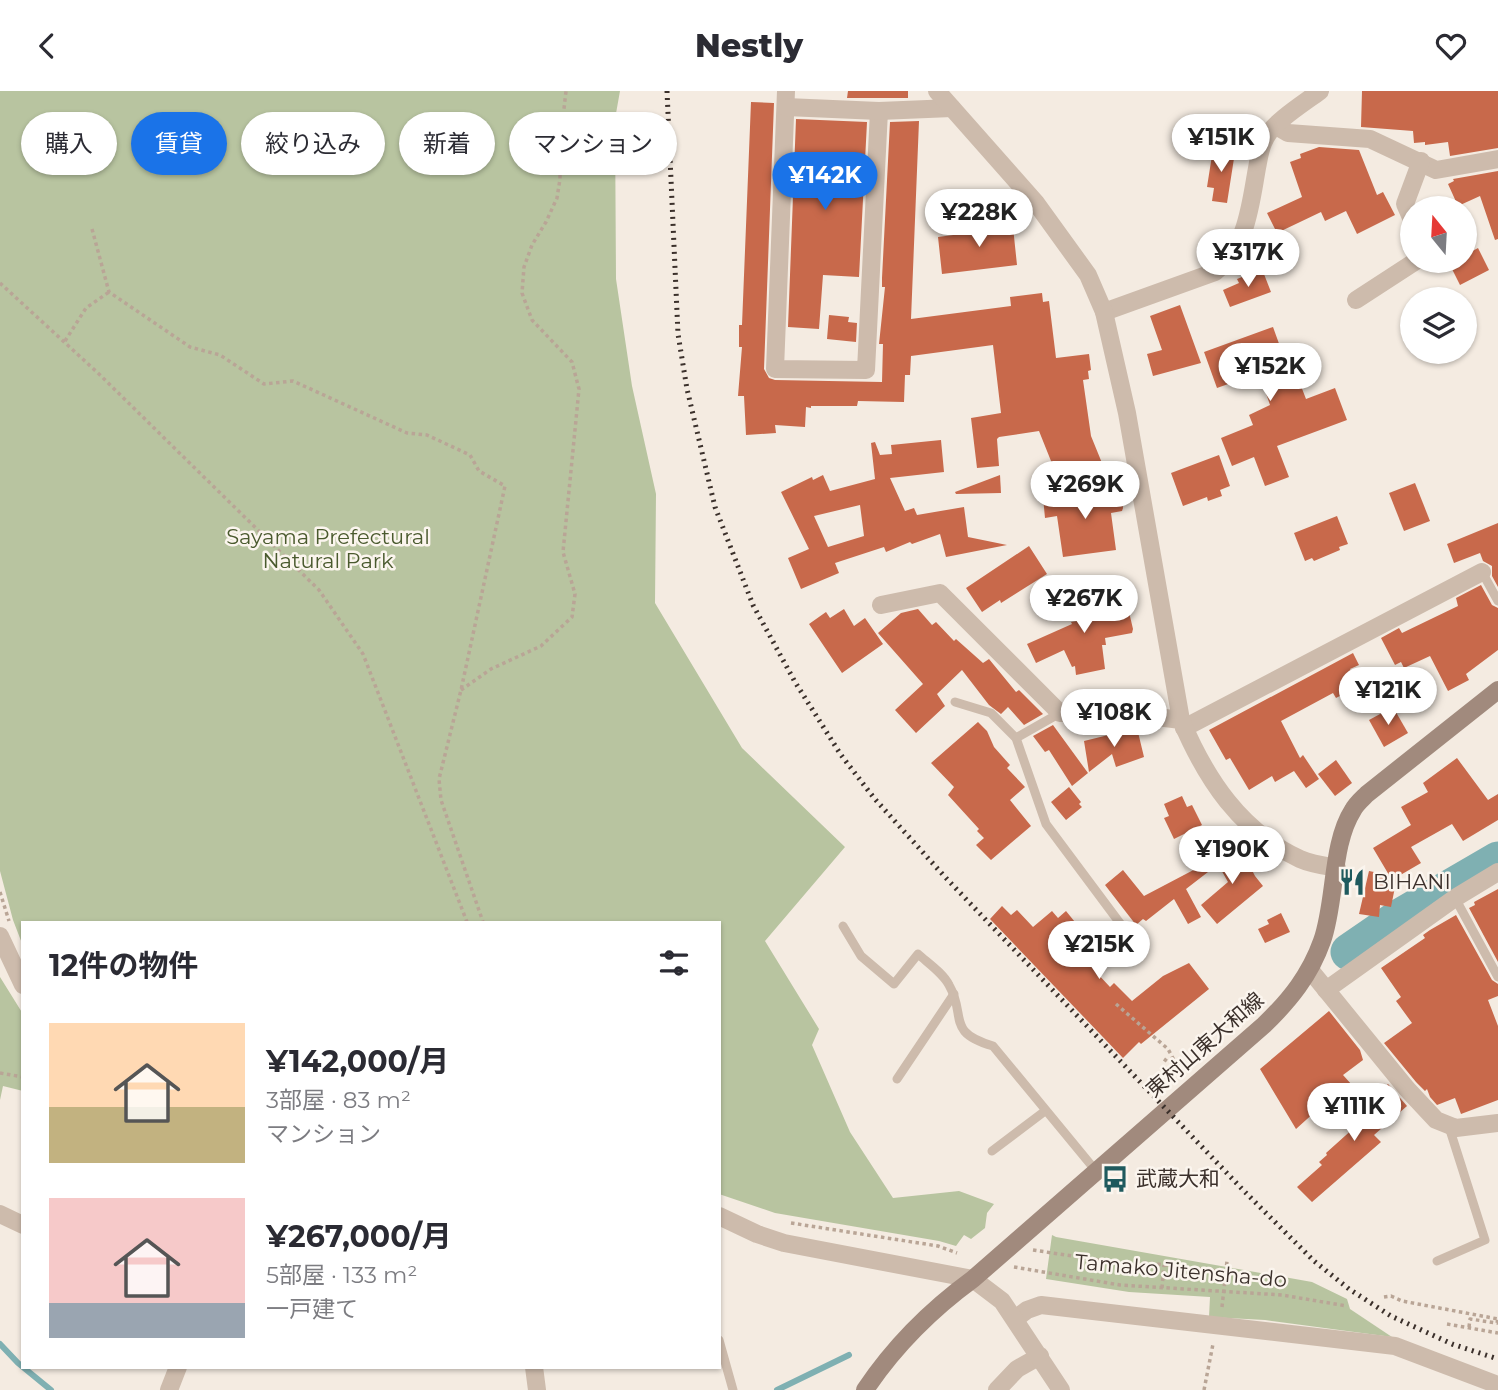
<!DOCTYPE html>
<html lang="ja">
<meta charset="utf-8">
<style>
:root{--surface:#fff;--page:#f2f2f3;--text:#2b2b33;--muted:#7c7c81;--accent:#1a73e8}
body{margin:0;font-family:Montserrat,"Noto Sans JP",sans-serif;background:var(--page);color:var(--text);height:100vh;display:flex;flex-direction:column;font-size:26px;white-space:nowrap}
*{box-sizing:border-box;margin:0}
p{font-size:23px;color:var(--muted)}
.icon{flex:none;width:38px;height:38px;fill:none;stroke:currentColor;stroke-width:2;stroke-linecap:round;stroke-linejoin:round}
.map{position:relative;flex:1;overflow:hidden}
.drawer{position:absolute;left:21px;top:830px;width:700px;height:448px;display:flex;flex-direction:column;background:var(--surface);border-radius:0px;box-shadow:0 2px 5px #0004}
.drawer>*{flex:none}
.hud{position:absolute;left:21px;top:21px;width:700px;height:63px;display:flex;gap:14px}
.needle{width:46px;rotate:342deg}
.controls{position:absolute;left:1400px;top:105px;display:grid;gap:14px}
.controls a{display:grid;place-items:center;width:77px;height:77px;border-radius:50%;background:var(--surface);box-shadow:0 2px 5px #0004;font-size:35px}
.price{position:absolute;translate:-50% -60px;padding:0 16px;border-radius:24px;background:#fff;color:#222;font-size:23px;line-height:46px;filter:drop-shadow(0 2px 4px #0008)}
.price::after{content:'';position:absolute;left:50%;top:42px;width:21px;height:16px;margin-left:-10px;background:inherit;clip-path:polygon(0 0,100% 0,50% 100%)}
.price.selected{background:var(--accent);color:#fff}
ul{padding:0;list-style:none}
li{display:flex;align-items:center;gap:21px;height:175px;padding:0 28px}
li span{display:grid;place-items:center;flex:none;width:196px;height:140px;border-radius:0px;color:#555}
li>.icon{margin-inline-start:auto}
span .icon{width:84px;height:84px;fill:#fffc;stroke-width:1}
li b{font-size:30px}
h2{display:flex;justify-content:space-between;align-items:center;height:84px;padding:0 28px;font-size:30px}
.pill{padding:0 24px;border-radius:32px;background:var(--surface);box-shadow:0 2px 5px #0004;font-size:24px;line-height:63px}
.pill.selected{background:var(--accent);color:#fff}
header{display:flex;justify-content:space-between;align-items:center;height:91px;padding:0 28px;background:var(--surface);font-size:32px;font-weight:800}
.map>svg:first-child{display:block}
.green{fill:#b8c4a0}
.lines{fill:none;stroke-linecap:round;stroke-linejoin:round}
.stream{stroke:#7fb0b2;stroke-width:6}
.river{stroke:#7fb0b2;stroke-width:37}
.building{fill:#c8694b;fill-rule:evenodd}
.path{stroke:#b9a596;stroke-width:3.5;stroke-dasharray:3.5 3.5;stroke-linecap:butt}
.service{stroke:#cdbbac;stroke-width:9}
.minor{stroke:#cdbbac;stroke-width:18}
.tertiary{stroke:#cdbbac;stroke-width:18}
.secondary{stroke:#a18a7d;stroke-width:18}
.rail{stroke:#3b302b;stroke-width:5;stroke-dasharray:2 5;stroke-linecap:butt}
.labels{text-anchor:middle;stroke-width:5;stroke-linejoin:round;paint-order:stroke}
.park-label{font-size:21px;fill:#4a5a2e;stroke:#fbf5ee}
.poi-label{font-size:21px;fill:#3b302b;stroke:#fbf5ee;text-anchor:start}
.street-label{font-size:21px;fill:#3b302b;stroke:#fbf5ee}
</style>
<header><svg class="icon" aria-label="back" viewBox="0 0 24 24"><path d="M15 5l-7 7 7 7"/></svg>Nestly<svg class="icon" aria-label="heart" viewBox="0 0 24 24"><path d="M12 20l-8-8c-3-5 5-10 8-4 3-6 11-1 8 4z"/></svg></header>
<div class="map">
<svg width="1498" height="1299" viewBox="0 0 1498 1299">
<rect width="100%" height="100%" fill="#f4ebe1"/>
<!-- green -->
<g class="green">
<polygon points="0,0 620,0 615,28 616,188 632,295 656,403 655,512 742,657 845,756 765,850 819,938 812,954 850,1041 893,1107 959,1100 994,1113 987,1122 985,1137 971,1148 964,1144 956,1155 939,1150 775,1122 719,1103 719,831 23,831 23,855 13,829 0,780"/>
<polygon points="0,886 23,923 23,1000 3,995 0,1009"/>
<polygon points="1052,1144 1056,1146 1312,1191 1347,1208 1350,1218 1392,1246 1265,1229 1209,1226 1210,1206 1129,1201 1046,1188"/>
</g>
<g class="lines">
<!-- stream -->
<g class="stream">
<polyline points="0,1253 18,1272 51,1299"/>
<polyline points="777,1299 849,1264"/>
</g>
<!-- river -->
<polyline class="river" points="1349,861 1400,826 1498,769"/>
</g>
<!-- building -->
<g class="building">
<polygon points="848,0 908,0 908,7 847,7"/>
<polygon points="1362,0 1498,0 1498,57 1450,65 1448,51 1425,54 1425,51 1414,52 1413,40 1361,36"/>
<polygon points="751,11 774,12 764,278 769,287 775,289 882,291 883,253 879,253 885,196 882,196 882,187 890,31 919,30 911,228 1011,215 1010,206 1042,202 1043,211 1049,210 1056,267 1089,263 1091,279 1088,280 1089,288 1083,289 1091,345 1102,372 1059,390 1039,340 999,346 997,348 999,375 977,377 971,327 1001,322 993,254 911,265 910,284 905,284 904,311 858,310 857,315 811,315 811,317 806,316 805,336 775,334 776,342 746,344 744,305 738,305 742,256 739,256 739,234 742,234"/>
<polygon points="796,28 867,31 859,186 823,184 819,238 788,236"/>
<polygon points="1319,56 1359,59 1377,104 1383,101 1395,124 1357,143 1346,120 1325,130 1321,121 1277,142 1267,122 1302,106 1290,71 1301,67 1300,63"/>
<polygon points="1213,58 1235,61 1227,112 1212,110 1214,97 1207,96"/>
<polygon points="1498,80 1498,148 1495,149 1480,105 1458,115 1448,93 1454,90 1453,88"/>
<polygon points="1007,129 1008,137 1013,136 1017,174 942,183 938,146 976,141 975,133"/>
<polygon points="1478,157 1489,179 1460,194 1448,170 1465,170 1465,164"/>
<polygon points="1262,178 1271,201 1230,216 1223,199 1239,192 1237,188"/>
<polygon points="1180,214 1201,272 1153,285 1147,263 1162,259 1150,225"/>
<polygon points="829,224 849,226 848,231 857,232 856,251 827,248"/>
<polygon points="1273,236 1295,297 1301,295 1306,308 1335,297 1347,329 1277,355 1289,386 1265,395 1254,366 1232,375 1221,347 1253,334 1249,324 1270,314 1259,282 1217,297 1204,261"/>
<path d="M941,349L944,381L890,387L905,420L914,417L917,424L964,416L968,446L1007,454L946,466L940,443L912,453L910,451L886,461L884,456L835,472L839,482L801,498L788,467L809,458L781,401L812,386L813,389L823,384L830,400L875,388L871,352L875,351L880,364L892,363L891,354ZM860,414L864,445L828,456L814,425Z"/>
<polygon points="1219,364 1230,395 1220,399 1222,405 1208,410 1207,406 1183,415 1171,382"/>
<polygon points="1000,384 1001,402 956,403 955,401"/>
<polygon points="1415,392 1430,430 1404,440 1389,402"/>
<polygon points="1116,398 1121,403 1123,417 1122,420 1111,422 1116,459 1063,466 1057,425 1045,427 1043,406"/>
<polygon points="1337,425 1348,453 1339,456 1340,459 1314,470 1312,467 1305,470 1294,442"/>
<polygon points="1498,432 1498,496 1492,485 1492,475 1483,470 1480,462 1454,472 1447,453"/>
<polygon points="1029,455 1047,483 1001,512 1000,509 982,521 966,497"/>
<polygon points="1481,494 1492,514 1498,517 1498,559 1466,583 1469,589 1448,600 1430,565 1404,577 1401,571 1395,574 1381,547 1399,537 1402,542 1458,515 1456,507"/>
<polygon points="1100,495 1105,525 1129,521 1133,538 1132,542 1105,547 1106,554 1102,554 1105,578 1076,584 1075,575 1072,576 1064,559 1036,572 1027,553 1072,533 1071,531 1083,529 1077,499"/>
<polygon points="844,518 854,535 865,527 883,553 842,582 809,533 826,521 830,527"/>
<polygon points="918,518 932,534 936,531 954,550 956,548 983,572 989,568 1016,601 1019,599 1043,623 1024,634 1008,616 1001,623 989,614 962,579 937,603 945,615 916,642 895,619 923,593 878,542 901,522"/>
<polygon points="1353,562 1359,574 1350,578 1359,595 1336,607 1333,602 1281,630 1300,667 1303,664 1319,688 1306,697 1294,680 1275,691 1272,685 1249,699 1230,667 1226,669 1209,639"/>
<polygon points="1393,616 1408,642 1384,656 1369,629"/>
<polygon points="978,631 987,640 994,656 1010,674 1007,677 1025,696 1010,709 1031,735 991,769 976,754 984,747 977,740 979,738 948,704 954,696 931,672"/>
<polygon points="1053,634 1088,682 1072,695 1049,659 1045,661 1033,645"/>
<polygon points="1137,637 1144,666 1116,676 1112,663 1089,681 1084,650"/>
<polygon points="1457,667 1488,709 1498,703 1498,729 1463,750 1452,733 1411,756 1421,772 1397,786 1391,816 1380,814 1379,826 1359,823 1369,780 1389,784 1373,757 1411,734 1401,716 1428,701 1423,692"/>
<polygon points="1336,669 1352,692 1335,705 1318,683"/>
<polygon points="1069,696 1081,711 1079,713 1082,716 1066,729 1051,711"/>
<polygon points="1182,705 1187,716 1192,714 1202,734 1174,748 1164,727 1169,725 1164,713"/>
<polygon points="1241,758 1255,785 1263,795 1217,833 1201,814 1228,791 1215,768"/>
<polygon points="1203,774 1208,781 1186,798 1201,826 1188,833 1174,808 1146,830 1143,828 1136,834 1105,794 1123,779 1144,805"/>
<polygon points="1498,798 1498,871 1469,817 1475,814 1474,811"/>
<polygon points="1002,815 1011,824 1017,819 1033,836 1052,820 1058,827 1066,820 1079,836 1073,841 1089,859 1081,865 1110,896 1114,892 1132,910 1163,885 1189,872 1209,898 1141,953 1139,951 1123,967 990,828"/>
<polygon points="1281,822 1290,841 1265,852 1258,838 1269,833 1267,829"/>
<polygon points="1456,824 1492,889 1498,893 1498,905 1488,909 1498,935 1498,1009 1461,1023 1455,1007 1437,1014 1430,1006 1427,998 1425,1000 1416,991 1384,952 1412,932 1396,910 1401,906 1381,877 1425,847 1423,844 1430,839"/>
<polygon points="1329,920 1360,959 1363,969 1343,984 1352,994 1340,1004 1337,1001 1296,1038 1260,978"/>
<polygon points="1388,993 1407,1015 1374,1044 1381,1051 1312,1111 1297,1096 1322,1074 1319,1071 1327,1064 1326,1062 1365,1027 1359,1019"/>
</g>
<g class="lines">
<!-- path -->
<g class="path">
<polyline points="92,138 109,201 190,256 220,264 264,293 293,290 407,342 427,344 470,364 479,380 505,395 461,599 439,688 441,709 483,831"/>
<polyline points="0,192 99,283 319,499 363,563 467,831"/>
<polyline points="65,250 86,217 109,201"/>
<polyline points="461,599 491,578 541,555 572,526 575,503 563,461 579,298 572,271 532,229 522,202 524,176 532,154 546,131 557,107 560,88 560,53 566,0"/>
<polyline points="0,801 9,830"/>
<polyline points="1116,913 1168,958 1175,971"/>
<polyline points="1164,968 1168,971 1175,971 1179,975"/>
<polyline points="0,982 23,986"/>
<polyline points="791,1132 938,1155 957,1162"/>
<polyline points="1033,1159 1131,1174 1140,1171 1225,1181"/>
<polyline points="1014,1176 1120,1194 1282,1204 1347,1215"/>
<polyline points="1162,1197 1164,1174"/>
<polyline points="1384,1206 1391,1205 1402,1210 1498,1228"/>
<polyline points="1222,1216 1227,1170"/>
<polyline points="1447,1233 1498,1242"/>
<polyline points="1469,1236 1470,1228 1497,1232 1498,1228"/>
<polyline points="1204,1299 1213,1253"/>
</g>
<!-- service -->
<g class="service">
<polyline points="1482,481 1498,510"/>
<polyline points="955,611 991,622 1016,647 1046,733 1131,847"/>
<polyline points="1016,647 1060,622"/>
<polyline points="1455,807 1498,886"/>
<path d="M843,835L861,865L894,893L918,863C928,872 943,882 949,894C967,925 945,941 993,955L1096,1080"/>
<polyline points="897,988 954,903"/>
<polyline points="992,1060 1045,1020"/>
<polyline points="1437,1170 1485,1149 1449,1036"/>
<polyline points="719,1249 733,1299"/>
</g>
<!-- minor -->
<g class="minor">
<polyline points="786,0 775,278 866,279 879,20"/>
<polyline points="786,16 879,20 952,17"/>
<polyline points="1276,35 1288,42 1370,48 1436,79 1498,68"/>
<polyline points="1412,129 1405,113 1421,70"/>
<polyline points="1356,209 1416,170"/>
<path d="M1104,221L1215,181C1247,155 1250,116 1257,77C1259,67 1260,56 1266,46C1275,30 1304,12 1320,0"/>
<polyline points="881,514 940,502 1060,622 1108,620 1181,629"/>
<polyline points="1184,637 1482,481"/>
<polyline points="1310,879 1407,998 1436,1029 1456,1037 1498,1032"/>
<polyline points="1326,899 1455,807 1498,781"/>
<polyline points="0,1123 23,1134"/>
<polyline points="1015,1228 1027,1219 1041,1214 1395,1255 1498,1294"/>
<polyline points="534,1276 537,1299"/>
<polyline points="169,1299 178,1276"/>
<polyline points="997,1299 1017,1278 1040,1265"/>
</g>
<!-- tertiary -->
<g class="tertiary">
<path d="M937,0L1036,112L1088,184L1104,221L1127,322L1181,629C1206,688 1240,740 1300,768C1311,773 1325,775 1337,777"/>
<polyline points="0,845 23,894"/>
<polyline points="719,1125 757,1143 784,1152 973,1188 1002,1210 1061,1299"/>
</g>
<!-- secondary -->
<path class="secondary" d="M865,1299C893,1257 932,1218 973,1188L1264,934C1290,909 1310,884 1322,850C1336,811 1331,753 1353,719C1356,713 1362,708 1367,703L1498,599"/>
<!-- rail -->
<polyline class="rail" points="667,0 678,243 687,298 715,416 753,514 795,591 841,664 874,707 945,786 1244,1100 1314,1170 1349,1198 1391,1225 1452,1253 1498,1268"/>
</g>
<!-- icons -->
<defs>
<symbol id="restaurant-bare" viewBox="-9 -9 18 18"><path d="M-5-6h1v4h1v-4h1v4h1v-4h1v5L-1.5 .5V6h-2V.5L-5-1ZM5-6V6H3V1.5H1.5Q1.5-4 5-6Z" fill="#1f5a5e" stroke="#fbf5ee" stroke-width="2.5" paint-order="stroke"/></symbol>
<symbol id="bus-bare" viewBox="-9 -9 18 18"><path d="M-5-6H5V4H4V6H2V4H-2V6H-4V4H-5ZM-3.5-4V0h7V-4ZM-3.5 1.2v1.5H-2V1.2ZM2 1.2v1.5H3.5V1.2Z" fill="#1f5a5e" stroke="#fbf5ee" stroke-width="2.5" paint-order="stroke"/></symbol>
</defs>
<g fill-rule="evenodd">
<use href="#restaurant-bare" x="1333" y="772" width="38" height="38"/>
<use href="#bus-bare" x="1096" y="1069" width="38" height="38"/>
</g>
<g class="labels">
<!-- park labels -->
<g class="park-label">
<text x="328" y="453">Sayama Prefectural<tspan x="328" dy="24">Natural Park</tspan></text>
</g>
<!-- poi labels -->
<g class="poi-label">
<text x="1373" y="798">BIHANI</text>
<text x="1136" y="1095">武蔵大和</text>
</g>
<!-- street labels -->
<g class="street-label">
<text transform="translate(1205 954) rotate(-41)" y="7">東村山東大和線</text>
<text transform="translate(1181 1180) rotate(5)" y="7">Tamako Jitensha-do</text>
</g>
</g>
</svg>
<div class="controls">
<a><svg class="needle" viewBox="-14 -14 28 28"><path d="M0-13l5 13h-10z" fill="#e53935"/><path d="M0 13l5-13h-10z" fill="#7c7c81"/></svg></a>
<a><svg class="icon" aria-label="layers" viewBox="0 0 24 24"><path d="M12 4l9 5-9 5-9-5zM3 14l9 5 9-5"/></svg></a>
</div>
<b class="price" style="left:1221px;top:83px">¥151K</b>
<b class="price selected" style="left:825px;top:121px">¥142K</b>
<b class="price" style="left:979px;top:158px">¥228K</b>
<b class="price" style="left:1248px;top:198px">¥317K</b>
<b class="price" style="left:1270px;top:312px">¥152K</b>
<b class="price" style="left:1085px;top:430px">¥269K</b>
<b class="price" style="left:1084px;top:544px">¥267K</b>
<b class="price" style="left:1388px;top:636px">¥121K</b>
<b class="price" style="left:1114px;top:658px">¥108K</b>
<b class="price" style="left:1232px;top:795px">¥190K</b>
<b class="price" style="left:1099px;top:890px">¥215K</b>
<b class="price" style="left:1354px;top:1052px">¥111K</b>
<div class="hud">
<a class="pill">購入</a>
<a class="pill selected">賃貸</a>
<a class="pill">絞り込み</a>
<a class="pill">新着</a>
<a class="pill">マンション</a>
</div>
<section class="drawer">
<h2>12件の物件<svg class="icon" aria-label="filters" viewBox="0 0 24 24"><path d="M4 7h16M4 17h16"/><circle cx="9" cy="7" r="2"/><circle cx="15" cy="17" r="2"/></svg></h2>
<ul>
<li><span style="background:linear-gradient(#ffd9b3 60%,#c2b280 0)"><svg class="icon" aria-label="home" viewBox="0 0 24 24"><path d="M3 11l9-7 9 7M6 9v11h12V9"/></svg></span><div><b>¥142,000/月</b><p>3部屋 · 83 m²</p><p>マンション</p></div></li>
<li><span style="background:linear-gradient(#f6c9c9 75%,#9aa5b1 0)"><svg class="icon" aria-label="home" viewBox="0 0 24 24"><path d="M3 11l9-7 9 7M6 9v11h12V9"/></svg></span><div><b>¥267,000/月</b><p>5部屋 · 133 m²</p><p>一戸建て</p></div></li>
</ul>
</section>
</div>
